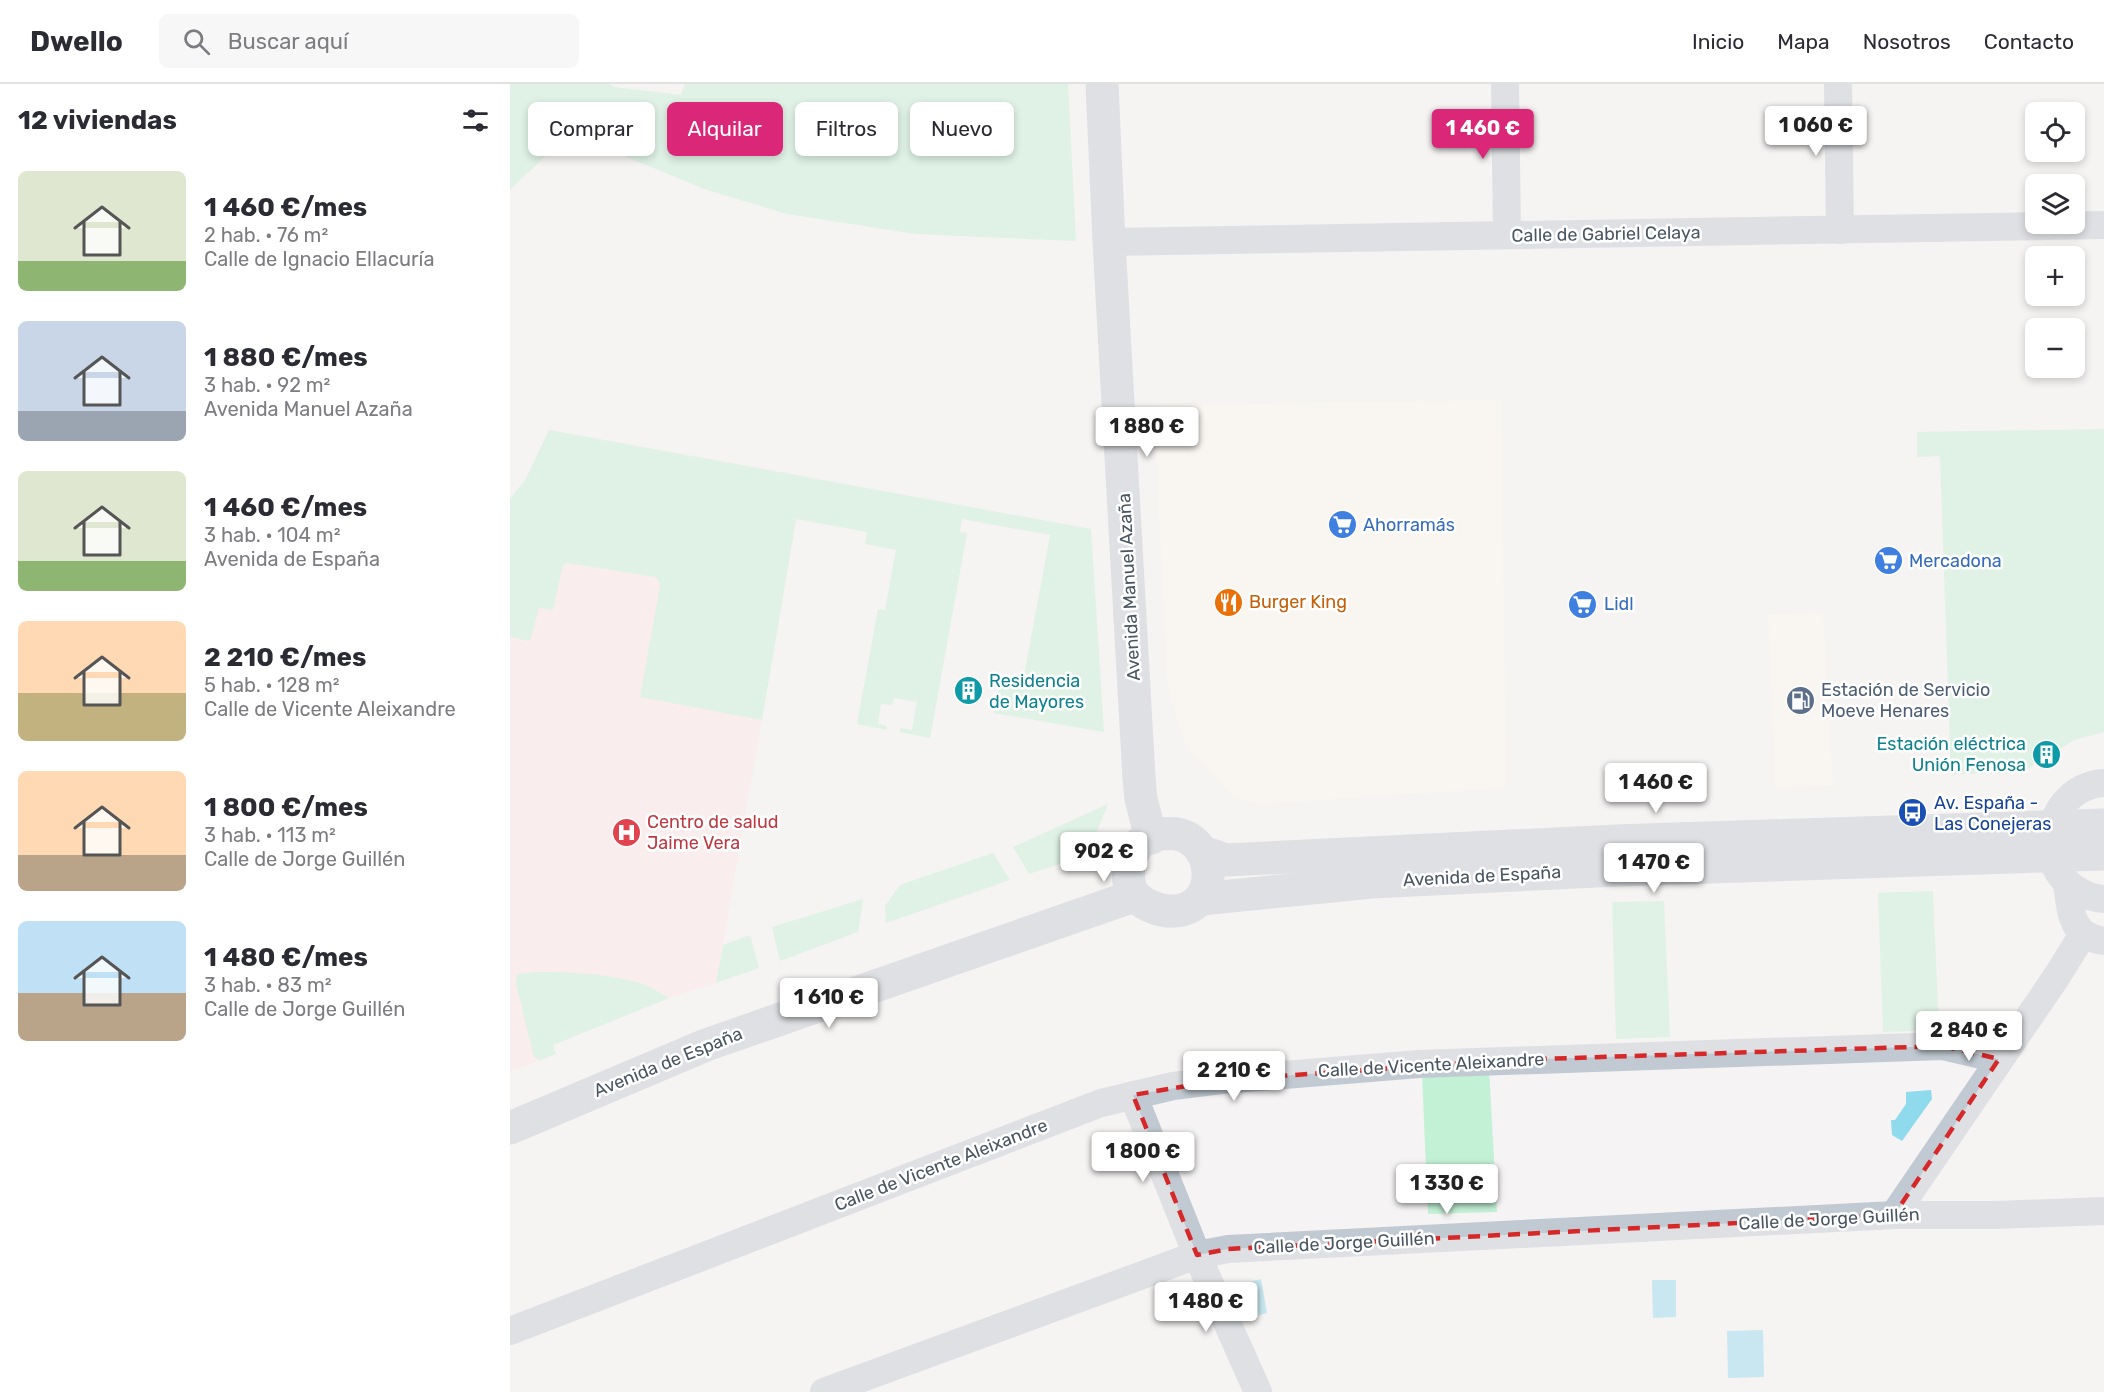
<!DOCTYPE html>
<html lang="es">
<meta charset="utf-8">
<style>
:root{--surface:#fff;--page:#f7f7f7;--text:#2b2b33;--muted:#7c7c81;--line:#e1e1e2;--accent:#db2777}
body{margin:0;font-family:Rubik,sans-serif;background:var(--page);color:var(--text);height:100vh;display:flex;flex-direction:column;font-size:22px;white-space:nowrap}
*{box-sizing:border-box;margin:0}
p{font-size:20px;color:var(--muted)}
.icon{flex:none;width:33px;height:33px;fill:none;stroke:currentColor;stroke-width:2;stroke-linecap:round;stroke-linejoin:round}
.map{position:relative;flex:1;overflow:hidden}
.sheet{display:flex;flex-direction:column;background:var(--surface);width:510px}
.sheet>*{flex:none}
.hud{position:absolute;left:18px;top:18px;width:570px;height:54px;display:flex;gap:12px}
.controls{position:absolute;left:1515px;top:18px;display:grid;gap:12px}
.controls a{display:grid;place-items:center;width:60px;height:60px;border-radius:9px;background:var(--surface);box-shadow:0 3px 9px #0003;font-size:30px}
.price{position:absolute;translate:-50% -51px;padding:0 14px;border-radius:6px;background:#fff;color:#222;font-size:20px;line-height:39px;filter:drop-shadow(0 2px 3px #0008)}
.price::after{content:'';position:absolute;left:50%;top:36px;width:18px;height:14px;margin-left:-9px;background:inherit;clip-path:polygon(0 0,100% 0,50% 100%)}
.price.selected{background:var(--accent);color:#fff}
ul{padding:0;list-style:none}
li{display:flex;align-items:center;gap:18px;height:150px;padding:0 18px}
li span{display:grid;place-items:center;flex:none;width:168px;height:120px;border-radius:9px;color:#555}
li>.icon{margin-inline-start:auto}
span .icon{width:72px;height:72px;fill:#fffc;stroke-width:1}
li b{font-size:26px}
h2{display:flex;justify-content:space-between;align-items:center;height:72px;padding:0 18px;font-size:26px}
.pill{padding:0 21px;border-radius:9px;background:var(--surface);box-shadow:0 3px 9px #0003;font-size:21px;line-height:54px}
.pill.selected{background:var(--accent);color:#fff}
header{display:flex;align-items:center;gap:36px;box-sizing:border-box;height:84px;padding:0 30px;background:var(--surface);border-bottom:2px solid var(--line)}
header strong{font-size:28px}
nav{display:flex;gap:33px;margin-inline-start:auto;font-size:21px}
.search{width:420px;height:54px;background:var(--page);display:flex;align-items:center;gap:15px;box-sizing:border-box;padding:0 21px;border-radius:9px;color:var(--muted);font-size:22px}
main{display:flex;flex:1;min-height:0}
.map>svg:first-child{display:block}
.commercial{fill:#fdf9ef}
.medical{fill:#fce8e6}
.green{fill:#c3f1d5}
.water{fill:#90daee}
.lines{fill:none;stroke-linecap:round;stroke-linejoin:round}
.minor{stroke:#c1cad2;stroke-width:28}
.tertiary{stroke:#c1cad2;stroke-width:33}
.marked{fill:none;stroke:#d62828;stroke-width:4.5;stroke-dasharray:12 8;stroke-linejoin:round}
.labels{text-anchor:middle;stroke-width:5;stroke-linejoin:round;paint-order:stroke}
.street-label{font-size:18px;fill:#4a5661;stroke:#fff}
.shop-label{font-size:18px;fill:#366cbe;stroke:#fff;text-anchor:start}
.food-label{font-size:18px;fill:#c56008;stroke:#fff;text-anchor:start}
.culture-label{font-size:18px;fill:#0d838f;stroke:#fff;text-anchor:start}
.service-label{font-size:18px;fill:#4e5e75;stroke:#fff;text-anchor:start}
.transit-label{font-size:18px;fill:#164399;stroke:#fff;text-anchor:start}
.health-label{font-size:18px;fill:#be3a42;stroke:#fff;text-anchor:start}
</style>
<header>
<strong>Dwello</strong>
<div class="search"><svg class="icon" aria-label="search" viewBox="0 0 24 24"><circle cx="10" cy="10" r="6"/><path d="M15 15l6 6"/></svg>Buscar aquí</div>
<nav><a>Inicio</a><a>Mapa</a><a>Nosotros</a><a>Contacto</a></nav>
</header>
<main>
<section class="sheet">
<h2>12 viviendas<svg class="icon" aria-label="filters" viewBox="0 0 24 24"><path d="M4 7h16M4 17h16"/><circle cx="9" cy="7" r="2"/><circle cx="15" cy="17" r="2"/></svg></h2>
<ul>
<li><span style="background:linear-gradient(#dfe7d0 75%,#8fb573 0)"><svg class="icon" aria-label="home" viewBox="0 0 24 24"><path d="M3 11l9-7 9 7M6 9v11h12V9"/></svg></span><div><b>1 460 €/mes</b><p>2 hab. · 76 m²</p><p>Calle de Ignacio Ellacuría</p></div></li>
<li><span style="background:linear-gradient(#c9d6e8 75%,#9aa5b1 0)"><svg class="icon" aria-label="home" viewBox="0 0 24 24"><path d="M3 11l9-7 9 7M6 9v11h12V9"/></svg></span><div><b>1 880 €/mes</b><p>3 hab. · 92 m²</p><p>Avenida Manuel Azaña</p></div></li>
<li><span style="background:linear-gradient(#dfe7d0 75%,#8fb573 0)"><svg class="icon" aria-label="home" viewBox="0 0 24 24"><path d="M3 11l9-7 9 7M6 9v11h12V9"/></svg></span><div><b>1 460 €/mes</b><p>3 hab. · 104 m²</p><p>Avenida de España</p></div></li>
<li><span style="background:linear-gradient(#ffd9b3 60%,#c2b280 0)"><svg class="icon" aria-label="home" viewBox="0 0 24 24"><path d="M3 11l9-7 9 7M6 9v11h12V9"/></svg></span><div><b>2 210 €/mes</b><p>5 hab. · 128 m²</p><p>Calle de Vicente Aleixandre</p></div></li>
<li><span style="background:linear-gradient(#ffd9b3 70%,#b9a48a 0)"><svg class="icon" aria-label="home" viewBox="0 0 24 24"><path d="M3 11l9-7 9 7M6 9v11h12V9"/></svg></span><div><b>1 800 €/mes</b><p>3 hab. · 113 m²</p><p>Calle de Jorge Guillén</p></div></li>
<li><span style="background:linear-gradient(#bfe0f5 60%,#b9a48a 0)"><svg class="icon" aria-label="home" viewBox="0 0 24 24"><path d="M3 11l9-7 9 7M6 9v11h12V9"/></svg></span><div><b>1 480 €/mes</b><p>3 hab. · 83 m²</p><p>Calle de Jorge Guillén</p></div></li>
</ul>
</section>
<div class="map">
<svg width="1594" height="1308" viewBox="0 0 1594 1308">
<rect width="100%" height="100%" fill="#f5f3f3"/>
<!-- commercial -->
<g class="commercial">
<polygon points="991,316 996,704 749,720 726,715 678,665 665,633 657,599 644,321"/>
<polygon points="1313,528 1323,702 1265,704 1258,530"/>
</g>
<!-- medical -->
<polygon class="medical" points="39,346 294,392 206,899 159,914 43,961 46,970 0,988 0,415 16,395"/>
<!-- green -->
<g class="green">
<polygon points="0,0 99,0 104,3 171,11 175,0 558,0 566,157 406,150 277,130 197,106 58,49 36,45 45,63 0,106"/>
<polygon points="1594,345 1594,648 1564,656 1552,664 1524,665 1524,675 1531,675 1513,689 1441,690 1430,372 1407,373 1407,348"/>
<polygon points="39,346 581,445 594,648 484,629 490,600 512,603 540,451 452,435 450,448 457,449 420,654 390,648 390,644 402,646 407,618 384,614 382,621 371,620 368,640 377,642 377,646 347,640 368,525 375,526 386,466 355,460 357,448 286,435 252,636 130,613 150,502 148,495 145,493 58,479 54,480 52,485 43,526 29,524 20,557 0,553 0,415 16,395"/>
<polygon points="598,720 587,747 584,769 519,790 503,763"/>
<polygon points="483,769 500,796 376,839 375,822 390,801"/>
<polygon points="1423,807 1429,946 1373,948 1368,809"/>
<polygon points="353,815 348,848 270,877 262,843"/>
<polygon points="1154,817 1160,953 1106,955 1102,818"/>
<polygon points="240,851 249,884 206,899 213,861"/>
<path d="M29,888C64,888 101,890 133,900C142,903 151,910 159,914L43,961L46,970L30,976L24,973L6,900L7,890Z"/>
<polygon points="979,985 987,1128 918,1130 912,990"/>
</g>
<!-- water -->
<g class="water">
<polygon points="1421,1006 1422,1015 1392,1057 1382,1051 1381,1036 1385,1036 1396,1020 1396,1008"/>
<polygon points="751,1195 757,1229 742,1233 731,1200"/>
<polygon points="1142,1196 1166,1196 1166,1233 1143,1234"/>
<polygon points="1253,1246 1254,1293 1218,1294 1217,1247"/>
</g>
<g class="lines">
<!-- minor -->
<g class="minor">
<polyline points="995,0 997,151"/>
<polyline points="1328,0 1330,146"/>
<polyline points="599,158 1594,141"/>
<path d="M1594,699C1541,702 1520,774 1564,804C1573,810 1583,815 1594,815"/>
<path d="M1557,799C1561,828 1560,852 1594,857"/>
<polyline points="623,1011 687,1171 748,1308"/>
<polyline points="1384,1131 1547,892 1573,850"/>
<polyline points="0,1247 591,1019 663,1002 712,996 909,980 1433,962 1489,975"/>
<polyline points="314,1308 687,1171 718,1165 1384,1131 1486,1131 1594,1127"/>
</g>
<!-- tertiary -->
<g class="tertiary">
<polyline points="592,0 599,158 629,694 631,715 641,754"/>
<path d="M648,750C654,750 661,749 667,750C707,758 711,824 664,827C651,828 636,822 626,813C614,801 618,773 628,761C632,756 642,753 648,750Z"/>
<polyline points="692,768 716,776 1106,757 1594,741"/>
<polyline points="691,815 862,798 1107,786 1594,770"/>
<polyline points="0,1044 196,961 624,812"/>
</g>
</g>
<!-- marked area -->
<path d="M0 0H1594V1308H0ZM1433,962L1489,975L1384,1131L718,1165L687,1171L623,1011L712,996L1000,976Z" fill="#f5f3f3" fill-opacity=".55" fill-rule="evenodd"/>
<path class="marked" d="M1433,962L1489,975L1384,1131L718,1165L687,1171L623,1011L712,996L1000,976Z"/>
<!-- icons -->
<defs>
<symbol id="supermarket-disc" viewBox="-11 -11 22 22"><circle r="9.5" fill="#3f7fe0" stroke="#fff"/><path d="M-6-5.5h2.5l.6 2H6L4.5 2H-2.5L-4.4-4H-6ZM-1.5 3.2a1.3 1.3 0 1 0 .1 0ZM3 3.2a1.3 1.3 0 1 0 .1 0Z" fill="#fff"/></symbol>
<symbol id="restaurant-disc" viewBox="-11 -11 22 22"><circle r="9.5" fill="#e8710a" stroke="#fff"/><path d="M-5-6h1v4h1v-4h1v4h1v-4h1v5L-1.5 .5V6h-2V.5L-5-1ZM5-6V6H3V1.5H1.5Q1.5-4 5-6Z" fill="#fff"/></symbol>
<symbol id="building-disc" viewBox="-11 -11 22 22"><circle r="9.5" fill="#0f9aa8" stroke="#fff"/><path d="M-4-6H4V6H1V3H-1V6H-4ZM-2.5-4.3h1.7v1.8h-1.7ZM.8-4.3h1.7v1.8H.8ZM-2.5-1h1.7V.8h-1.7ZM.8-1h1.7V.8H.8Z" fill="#fff"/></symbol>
<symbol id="fuel-disc" viewBox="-11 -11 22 22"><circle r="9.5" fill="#5c6f8a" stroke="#fff"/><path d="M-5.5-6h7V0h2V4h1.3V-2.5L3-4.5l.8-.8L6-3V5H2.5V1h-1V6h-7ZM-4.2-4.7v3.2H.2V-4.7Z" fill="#fff"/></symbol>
<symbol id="bus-disc" viewBox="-11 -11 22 22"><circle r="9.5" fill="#1a4fb4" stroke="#fff"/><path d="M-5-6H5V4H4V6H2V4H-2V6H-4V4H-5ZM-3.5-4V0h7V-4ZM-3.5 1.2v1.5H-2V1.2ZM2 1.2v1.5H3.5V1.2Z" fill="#fff"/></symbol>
<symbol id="hospital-disc" viewBox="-11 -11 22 22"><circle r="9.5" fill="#e0444e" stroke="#fff"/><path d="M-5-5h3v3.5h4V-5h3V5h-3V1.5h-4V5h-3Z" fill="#fff"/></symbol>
</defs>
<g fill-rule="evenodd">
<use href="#supermarket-disc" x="816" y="424" width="33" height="33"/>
<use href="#supermarket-disc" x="1362" y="460" width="33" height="33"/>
<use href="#restaurant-disc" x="702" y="502" width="33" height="33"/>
<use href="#supermarket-disc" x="1056" y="504" width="33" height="33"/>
<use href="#building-disc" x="442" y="590" width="33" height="33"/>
<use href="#fuel-disc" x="1274" y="600" width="33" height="33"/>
<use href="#building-disc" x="1520" y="654" width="33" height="33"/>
<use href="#bus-disc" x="1386" y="712" width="33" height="33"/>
<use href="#hospital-disc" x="100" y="732" width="33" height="33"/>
</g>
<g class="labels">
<!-- street labels -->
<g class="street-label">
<text transform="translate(1096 150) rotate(-1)" y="6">Calle de Gabriel Celaya</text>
<text transform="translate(619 503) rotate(-93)" y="6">Avenida Manuel Azaña</text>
<text transform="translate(972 792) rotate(-3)" y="6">Avenida de España</text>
<text transform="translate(158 978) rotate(-22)" y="6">Avenida de España</text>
<text transform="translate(921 981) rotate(-3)" y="6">Calle de Vicente Aleixandre</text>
<text transform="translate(431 1081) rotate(-21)" y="6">Calle de Vicente Aleixandre</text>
<text transform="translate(1319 1135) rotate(-3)" y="6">Calle de Jorge Guillén</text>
<text transform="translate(834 1159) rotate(-3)" y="6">Calle de Jorge Guillén</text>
</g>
<!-- shop labels -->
<g class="shop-label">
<text x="853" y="447">Ahorramás</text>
<text x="1399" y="483">Mercadona</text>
<text x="1094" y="526">Lidl</text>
</g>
<!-- food labels -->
<g class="food-label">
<text x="739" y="524">Burger King</text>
</g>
<!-- culture labels -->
<g class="culture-label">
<text x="479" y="603">Residencia<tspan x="479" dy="21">de Mayores</tspan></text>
<text x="1516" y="666" text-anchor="end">Estación eléctrica<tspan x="1516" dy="21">Unión Fenosa</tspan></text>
</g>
<!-- service labels -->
<g class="service-label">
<text x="1311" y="612">Estación de Servicio<tspan x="1311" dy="21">Moeve Henares</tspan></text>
</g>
<!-- transit labels -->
<g class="transit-label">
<text x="1424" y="725">Av. España -<tspan x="1424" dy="21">Las Conejeras</tspan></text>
</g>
<!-- health labels -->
<g class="health-label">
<text x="137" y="744">Centro de salud<tspan x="137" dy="21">Jaime Vera</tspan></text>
</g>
</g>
</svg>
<div class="controls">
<a><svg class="icon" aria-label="locate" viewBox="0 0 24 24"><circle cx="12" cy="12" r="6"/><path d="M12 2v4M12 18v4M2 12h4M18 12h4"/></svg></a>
<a><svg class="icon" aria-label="layers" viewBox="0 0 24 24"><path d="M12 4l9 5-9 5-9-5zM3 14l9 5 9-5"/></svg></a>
<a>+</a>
<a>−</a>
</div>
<b class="price" style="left:1306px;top:73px">1 060 €</b>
<b class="price selected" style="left:973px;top:76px">1 460 €</b>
<b class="price" style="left:637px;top:374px">1 880 €</b>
<b class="price" style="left:1146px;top:730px">1 460 €</b>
<b class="price" style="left:594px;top:799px">902 €</b>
<b class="price" style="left:1144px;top:810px">1 470 €</b>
<b class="price" style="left:319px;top:945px">1 610 €</b>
<b class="price" style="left:1459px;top:978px">2 840 €</b>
<b class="price" style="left:724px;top:1018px">2 210 €</b>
<b class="price" style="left:633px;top:1099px">1 800 €</b>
<b class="price" style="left:937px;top:1131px">1 330 €</b>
<b class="price" style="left:696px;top:1249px">1 480 €</b>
<div class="hud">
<a class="pill">Comprar</a>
<a class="pill selected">Alquilar</a>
<a class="pill">Filtros</a>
<a class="pill">Nuevo</a>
</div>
</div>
</main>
